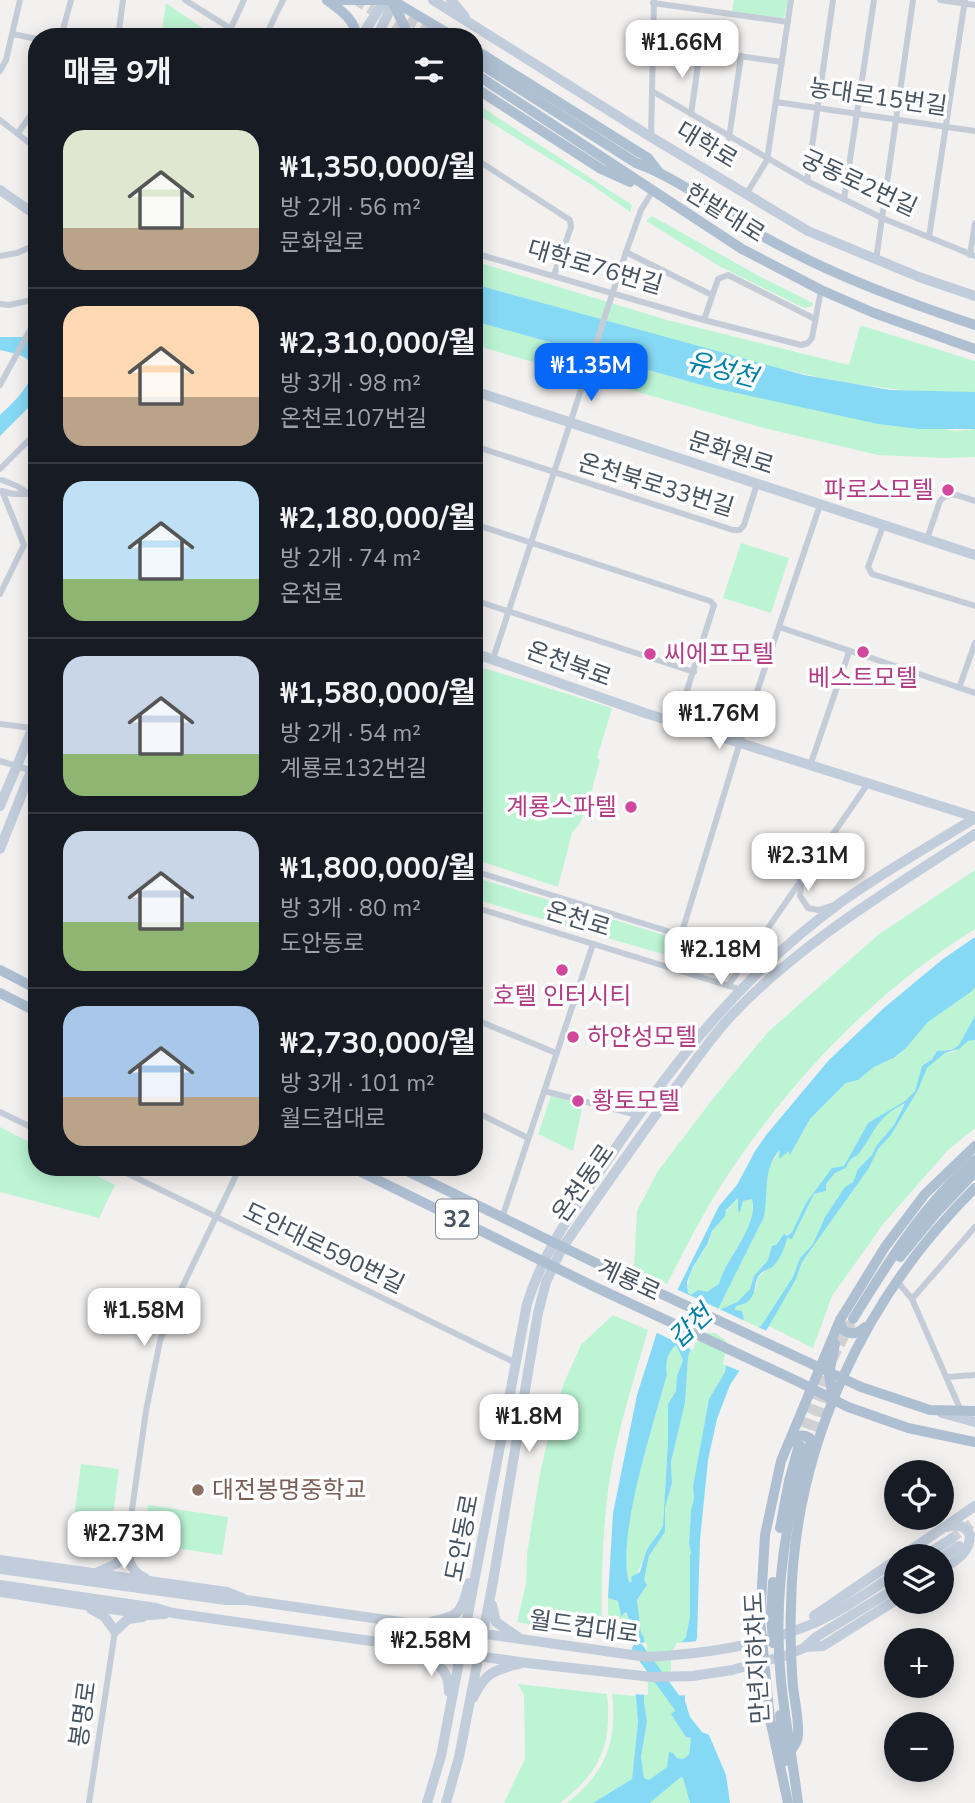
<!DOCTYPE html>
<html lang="ko">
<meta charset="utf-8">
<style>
:root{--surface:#171b24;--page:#242831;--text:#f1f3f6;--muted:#9ea1a6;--line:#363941;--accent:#0767f6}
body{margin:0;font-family:"Nunito Sans","Noto Sans KR",sans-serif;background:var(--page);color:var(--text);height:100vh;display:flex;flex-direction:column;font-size:26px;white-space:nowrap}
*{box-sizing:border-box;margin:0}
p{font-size:23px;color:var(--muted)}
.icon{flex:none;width:38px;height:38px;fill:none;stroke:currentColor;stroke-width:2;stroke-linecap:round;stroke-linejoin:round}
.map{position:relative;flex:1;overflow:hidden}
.panel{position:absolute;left:28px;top:28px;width:455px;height:1148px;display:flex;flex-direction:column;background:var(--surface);border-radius:28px;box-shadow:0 4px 18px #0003}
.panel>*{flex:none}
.tools{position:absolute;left:884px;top:1460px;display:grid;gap:14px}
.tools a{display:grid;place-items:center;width:70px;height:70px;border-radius:50%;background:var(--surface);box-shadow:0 4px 18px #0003;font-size:35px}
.price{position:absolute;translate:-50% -60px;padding:0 16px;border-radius:14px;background:#fff;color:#222;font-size:23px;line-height:46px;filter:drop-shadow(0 2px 4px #0008)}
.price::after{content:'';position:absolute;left:50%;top:42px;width:21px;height:16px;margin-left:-10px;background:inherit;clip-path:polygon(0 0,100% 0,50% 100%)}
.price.selected{background:var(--accent);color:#fff}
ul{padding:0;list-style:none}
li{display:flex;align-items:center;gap:21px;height:175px;padding:0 35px}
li+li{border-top:2px solid var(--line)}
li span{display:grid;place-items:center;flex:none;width:196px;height:140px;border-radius:21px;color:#555}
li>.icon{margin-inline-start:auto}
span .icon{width:84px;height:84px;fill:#fffc;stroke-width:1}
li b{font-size:30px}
h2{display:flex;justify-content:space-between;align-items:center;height:84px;padding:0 35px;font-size:30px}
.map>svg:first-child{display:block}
.green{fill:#bcf4d4}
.water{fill:#85d9f5;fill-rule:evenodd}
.pier{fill:#f3f1f0}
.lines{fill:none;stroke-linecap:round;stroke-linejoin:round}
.river{stroke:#85d9f5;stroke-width:12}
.secondary-tunnel{stroke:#d0d1d3;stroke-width:10;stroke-dasharray:10 5;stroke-linecap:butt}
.primary-tunnel{stroke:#d0d1d3;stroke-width:10;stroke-dasharray:10 5;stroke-linecap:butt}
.street{stroke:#c3ccd7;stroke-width:6}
.secondary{stroke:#c2cddb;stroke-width:10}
.primary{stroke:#aebfd2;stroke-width:10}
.hotel-dot{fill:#d1479c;stroke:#fff;stroke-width:2.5}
.education-dot{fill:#8d6e63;stroke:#fff;stroke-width:2.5}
.labels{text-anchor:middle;stroke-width:7;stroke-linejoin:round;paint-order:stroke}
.shield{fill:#fff;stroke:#7e8790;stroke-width:2}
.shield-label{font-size:23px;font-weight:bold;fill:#465360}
.street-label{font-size:24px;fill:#465360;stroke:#fff}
.hotel-label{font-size:24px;fill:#b23c85;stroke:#fff;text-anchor:start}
.education-label{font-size:24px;fill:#785e54;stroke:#fff;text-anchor:start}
.water-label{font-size:26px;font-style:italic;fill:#0280a9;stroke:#fff}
</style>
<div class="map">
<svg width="975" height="1803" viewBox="0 0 975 1803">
<rect width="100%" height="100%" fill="#f3f1f0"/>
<!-- green -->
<g class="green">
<polygon points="734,0 788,0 785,16 782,18 732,11"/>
<polygon points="166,3 207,31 202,37 161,37"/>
<polygon points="474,102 632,205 630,212 592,185 474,112"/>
<polygon points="652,216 759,276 813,303 813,306 804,308 719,266 646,221"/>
<path d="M474,261L667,320L849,365L860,327L863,326L975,361V392C873,396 776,369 678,341C610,322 542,303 474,284Z"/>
<polygon points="474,321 705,386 956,431 975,429 975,457 944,458 878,455 764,428 474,345"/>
<polygon points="741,543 789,558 771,613 723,598"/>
<polygon points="474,665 612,708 597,758 600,760 589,800 580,823 572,833 558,887 474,859"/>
<path d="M975,870V929C880,988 799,1071 736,1163C709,1201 688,1243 667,1284L634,1269L637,1211L658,1171L715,1096L768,1032L878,935Z"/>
<polygon points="474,877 667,936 672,940 666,955 474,899"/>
<path d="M975,987V1016L973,1023L959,1045L952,1050L937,1051L932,1059L922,1066L915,1091L905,1101L894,1125L876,1146L873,1155L858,1169L853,1182L845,1187L825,1217L813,1244L800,1258L793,1277L761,1326L755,1330L745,1325L742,1314L735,1310L736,1306L755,1291L758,1278L778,1256L787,1238L798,1227L814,1194L826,1191L825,1184L835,1173L846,1168L851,1157C866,1151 869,1131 880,1120C886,1114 896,1108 904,1103L868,1123L844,1166L832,1169L815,1191L792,1232L779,1240L768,1260L761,1267L750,1289L737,1302L716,1312L764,1217L768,1168L781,1149L790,1150L791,1154L810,1119L846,1083L858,1080L874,1067L895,1058L906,1048L928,1022Z"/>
<polygon points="975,1040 975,1128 948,1150 884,1223 832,1296 813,1348 769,1326 796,1279 802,1262 869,1168 877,1150 891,1135 918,1090 927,1067 945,1053 954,1052 968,1041"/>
<polygon points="551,1096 583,1104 573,1151 538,1134"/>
<polygon points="0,1127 37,1146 37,1167 79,1167 115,1185 99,1218 0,1192"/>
<path d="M739,1198L738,1210L743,1201L752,1199C757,1231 726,1255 719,1285L707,1292L691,1295L688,1293C686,1273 699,1259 709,1243C711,1239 710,1235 712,1232C718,1219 729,1207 739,1198Z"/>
<path d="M613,1315L648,1330C633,1383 615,1437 608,1491C602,1540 601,1587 602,1636L517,1622L526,1584L527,1554L540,1474L551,1424L564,1383L581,1345Z"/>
<polygon points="706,1329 731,1340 725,1372 709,1399 693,1486 694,1498 691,1510 689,1544 691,1553 690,1555 690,1616 686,1637 675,1651 672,1699 686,1737 691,1738 689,1756 683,1759 669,1759 667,1767 649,1780 644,1778 641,1757 647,1722 644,1701 644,1637 641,1633 637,1600 647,1585 644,1580 649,1556 665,1532 665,1508 672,1483 671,1462 685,1403 688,1358 692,1342"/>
<path d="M676,1345L683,1360L677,1376L676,1391L668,1404V1442L663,1525C659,1535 655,1537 650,1545C642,1557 641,1570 632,1582H629C616,1535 654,1425 667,1374C665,1363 667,1353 676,1345Z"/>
<polygon points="81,1464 119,1469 110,1538 72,1533"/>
<polygon points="148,1505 228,1517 222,1555 142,1543"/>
<polygon points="608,1598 618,1601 621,1615 625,1612 630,1622 632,1640 608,1638"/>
<path d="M518,1684L607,1694C612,1745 601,1771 560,1803H504L525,1759L524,1695Z"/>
<path d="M612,1694L636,1696L638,1722L632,1779L593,1803H567C605,1774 618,1741 612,1694Z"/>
<polygon points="678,1776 683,1778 690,1803 650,1803 651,1787"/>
</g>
<!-- water -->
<g class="water">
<polygon points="474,284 804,375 890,390 975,392 975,429 919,429 878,424 705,386 474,321"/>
<path d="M0,337H37V399L0,436V415C12,404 50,370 22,356C16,353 7,352 0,350Z"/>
<path d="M975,937V987L972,991L928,1022L906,1048L894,1058L874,1067L858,1080L846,1083L810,1119L790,1155L789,1151L779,1159L780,1150C762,1169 769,1192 764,1217L717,1311L737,1302L750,1289L754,1276L768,1260L772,1246L776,1245L784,1234L787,1236L792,1232L806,1203L832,1168L844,1166L868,1123L905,1101L915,1091L922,1066L932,1059L937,1051L952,1050L959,1045L975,1016V1040L968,1041L959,1049L945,1053L927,1068L918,1090L891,1135L878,1149L869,1168L802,1262L796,1279L769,1326L730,1385L717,1419L708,1460L700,1540L697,1638L685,1670V1701L690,1717L702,1732L709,1735L726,1775L730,1803H690L683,1778L678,1776L651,1787L650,1803H593L632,1779L638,1722L630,1622L626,1612L621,1616L618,1601L608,1598L613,1513L637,1395L658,1329L719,1206L737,1185L755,1151L767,1134L829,1060L885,1007L943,959ZM905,1103L894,1125L876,1146L872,1155L858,1169L853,1182L845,1187L825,1217L813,1244L800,1258L793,1277L761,1326L755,1330L745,1325L742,1311L735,1310L736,1306C742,1304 747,1304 750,1299C756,1293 754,1285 758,1277C763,1268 770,1271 775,1264C781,1257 785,1247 787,1238L792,1239L814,1194L826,1191V1184L835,1173L846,1168C852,1154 854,1160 860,1152C877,1129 876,1118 905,1103ZM738,1198V1211L740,1212L743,1201L752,1199C759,1226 725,1259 719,1284L707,1292L698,1290L691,1295L688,1293L687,1282L693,1267L708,1243L712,1231L725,1216L726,1210ZM706,1329L717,1330L731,1341L725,1372L709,1399L693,1486L694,1498L691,1510L689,1544L691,1553L690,1554V1616L686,1637L675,1651L672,1699L675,1711L671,1714L686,1737L691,1738L689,1755L683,1759L677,1758L673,1753L669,1752L667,1767L649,1780L644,1778L641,1757L647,1722L644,1701V1637L641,1633L637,1600L647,1585L644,1580L649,1556L665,1532V1508L672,1483L671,1462L685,1403L688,1358L692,1343ZM676,1345L683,1360L677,1376L676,1391L668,1404V1442L663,1525C659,1535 655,1537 650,1545C644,1553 643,1563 640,1572L631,1577L632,1582H629C616,1536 654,1424 667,1374C665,1363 667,1353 676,1345Z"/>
</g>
<!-- pier -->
<g class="pier">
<polygon points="674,1288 769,1332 742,1372 723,1364 727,1342 716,1333 707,1333 695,1344 693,1350 653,1331"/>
<polygon points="699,1641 688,1671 689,1695 669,1696 672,1651 677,1643"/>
<polygon points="628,1642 647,1643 648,1695 633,1694"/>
</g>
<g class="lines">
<!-- river -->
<g class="river">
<polyline points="638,1649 681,1708"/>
<polyline points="640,1803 680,1770"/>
</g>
<!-- secondary-tunnel -->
<polyline class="secondary-tunnel" points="951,1539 975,1521"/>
<!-- primary-tunnel -->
<g class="primary-tunnel">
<polyline points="356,0 416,37"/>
<polyline points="395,11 438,37"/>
<polyline points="800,1442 831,1362 853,1319"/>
<polyline points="808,1445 825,1394"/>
</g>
<!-- street -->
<g class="street">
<polyline points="185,0 244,37"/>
<polyline points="940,0 975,5"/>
<polyline points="653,3 788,22"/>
<polyline points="231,28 244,0"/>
<polyline points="13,34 37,39"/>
<polyline points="61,37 71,0"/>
<polyline points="118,37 123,0"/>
<polyline points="265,37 283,0"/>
<polyline points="653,44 782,62"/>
<polyline points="0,71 6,60 20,0"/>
<polyline points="652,91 807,181 882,218 975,256"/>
<polyline points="776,102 975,131"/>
<polyline points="691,114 700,51"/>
<polyline points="0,120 37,149"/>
<polyline points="18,133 37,106"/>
<polyline points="651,137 654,0"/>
<polyline points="729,138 741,56"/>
<polyline points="474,158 570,220 571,227 554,275"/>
<polyline points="807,181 833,0"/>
<polyline points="747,193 767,160 791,0"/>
<polyline points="844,199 874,0"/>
<polyline points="27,210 37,199"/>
<polyline points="929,237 965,0"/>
<polyline points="626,252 712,295"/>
<polyline points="474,253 704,320 801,345 808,343 812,338 821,290"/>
<polyline points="970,255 975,223"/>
<polyline points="0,256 17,253 37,244"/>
<polyline points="876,260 913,0"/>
<polyline points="0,304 9,305 37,299"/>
<polyline points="704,320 718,279 728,275 815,319"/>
<polyline points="0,385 37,317"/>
<polyline points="474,446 733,530 740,530 744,525 757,484"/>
<polyline points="0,469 37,432"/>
<polyline points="2,480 17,486 37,499"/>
<polyline points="2,491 13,494 26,494"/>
<polyline points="474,524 710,601 714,605 677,722"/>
<polyline points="883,526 868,567 872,574 975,606"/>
<path d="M927,539L940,501C949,489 962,497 975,501"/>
<polyline points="0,594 24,545 2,491"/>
<polyline points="474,600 694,672"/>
<polyline points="779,627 975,693"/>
<polyline points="493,659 626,252 641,210 652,192"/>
<polyline points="959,688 975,643"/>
<polyline points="0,724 32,728"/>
<polyline points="0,761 37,772"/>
<polyline points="810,766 849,652"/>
<polyline points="474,871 748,956"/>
<polyline points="801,883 800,896 808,908 818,910 834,905"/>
<polyline points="474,907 739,989 742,992"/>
<polyline points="671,968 740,742 820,505"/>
<polyline points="728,986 867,785"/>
<polyline points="474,1019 556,1053"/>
<polyline points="544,1091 637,1115"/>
<polyline points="474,1111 528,1138"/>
<polyline points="0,1112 37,1130"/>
<polyline points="114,1167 516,1363"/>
<polyline points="502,1218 593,944"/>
<polyline points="896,1280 912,1299 961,1411"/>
<polyline points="912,1299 975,1227"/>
<polyline points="947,1377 975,1375"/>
<polyline points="126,1552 146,1411 160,1341 175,1302 240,1167"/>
<polyline points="89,1803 115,1631"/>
</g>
<!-- secondary -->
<g class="secondary">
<polyline points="433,0 651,137 808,231 919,277 975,296"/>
<polyline points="451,0 465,17"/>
<polyline points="361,37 379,9 391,0"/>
<polyline points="377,37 388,14 391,0"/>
<polyline points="0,190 37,216"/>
<polyline points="474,391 975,555"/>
<polyline points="474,653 645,713 975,817"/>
<polyline points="0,806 37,718"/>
<polyline points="0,849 37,756"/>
<polyline points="942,1413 975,1422"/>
<path d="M126,1552C130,1564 133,1573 145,1578"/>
<polyline points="902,1556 975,1506"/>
<polyline points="924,1556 951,1539"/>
<polyline points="942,1557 959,1546"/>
<polyline points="0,1560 227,1592 242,1598"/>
<path d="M0,1569L226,1600H246L647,1657C704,1654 759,1646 812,1624C841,1612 869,1591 896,1574"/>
<path d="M942,1570C956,1560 970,1553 970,1535C965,1525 957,1524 947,1527"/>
<polyline points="96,1573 116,1564 126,1552"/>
<polyline points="0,1585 156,1608 173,1613 527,1663 652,1677 693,1676 732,1670 787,1655 804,1648 816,1637 896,1588"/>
<polyline points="0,1592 150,1615 165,1614"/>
<polyline points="492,1605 496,1622 518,1637"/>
<polyline points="91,1609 104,1616 115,1631 128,1619 143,1617"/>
<polyline points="814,1616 896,1560"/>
<path d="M430,1622C459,1617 462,1612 469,1583"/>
<polyline points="805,1647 823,1646 896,1600"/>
<path d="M416,1648C434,1663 449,1666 449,1692"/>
<path d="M473,1698C485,1673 493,1670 519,1664"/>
<path d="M427,1803L441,1756L527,1304C544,1249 575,1208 607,1161C673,1062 744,973 840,903C883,872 930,846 975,818"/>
<path d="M446,1803L459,1757L492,1587L538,1313L546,1282L562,1248C600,1194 637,1140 676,1087C694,1063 711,1037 732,1015C801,942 891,889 975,834"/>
</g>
<!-- primary -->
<g class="primary">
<polyline points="327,0 390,0"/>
<path d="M327,0C341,11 354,18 357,37"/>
<polyline points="391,0 410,37"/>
<polyline points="392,0 454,37"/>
<polyline points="427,37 433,33 445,32"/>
<polyline points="474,49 648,158 658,171"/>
<path d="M474,60L636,163C683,180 722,214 766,238C832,275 903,301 975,325"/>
<polyline points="474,73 742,249 821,290 874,313 975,349"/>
<polyline points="474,87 601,169 630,182"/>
<polyline points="0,970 37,989"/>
<polyline points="0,993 37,1012"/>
<polyline points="351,1167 595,1287 799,1382 848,1407 908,1428 975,1442"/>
<polyline points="399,1167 610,1270 861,1387 930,1410 975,1411"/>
<polyline points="900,1257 936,1213 975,1172"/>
<path d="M853,1319C888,1262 924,1204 975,1160"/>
<path d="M840,1320L842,1329C851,1336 857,1334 865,1327"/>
<polyline points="833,1400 829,1374 835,1344"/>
<path d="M790,1443C795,1436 802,1433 810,1438L813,1450"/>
<polyline points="780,1528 789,1481 799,1445"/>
<polyline points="773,1643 771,1613 773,1582"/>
<polyline points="780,1715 785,1761"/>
<path d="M792,1749C795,1745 798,1740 798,1735C799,1720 795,1703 793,1687C791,1661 790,1634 791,1607C793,1448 863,1299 975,1188"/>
<polyline points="788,1803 770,1719 760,1620 765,1535 781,1461 840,1320 885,1247 925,1194 975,1146"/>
<path d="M798,1803C793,1762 785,1721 781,1681C773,1602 784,1523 807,1448"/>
</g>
</g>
<!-- markers -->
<g class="hotel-dot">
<circle cx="948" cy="490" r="7"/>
<circle cx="863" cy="652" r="7"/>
<circle cx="650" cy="654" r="7"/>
<circle cx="631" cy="807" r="7"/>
<circle cx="562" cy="970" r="7"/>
<circle cx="573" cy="1037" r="7"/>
<circle cx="578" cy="1101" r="7"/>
</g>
<circle class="education-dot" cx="198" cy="1490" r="7"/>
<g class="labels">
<!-- shield labels -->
<rect class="shield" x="436" y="1199.5" width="42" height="39" rx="5"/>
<g class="shield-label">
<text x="457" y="1227">32</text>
</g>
<!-- street labels -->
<g class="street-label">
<text transform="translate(878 97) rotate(8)" y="8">농대로15번길</text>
<text transform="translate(707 145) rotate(31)" y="8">대학로</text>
<text transform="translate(859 183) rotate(25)" y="8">궁동로2번길</text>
<text transform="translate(725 213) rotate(32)" y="8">한밭대로</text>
<text transform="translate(595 267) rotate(16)" y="8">대학로76번길</text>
<text transform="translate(731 453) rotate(18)" y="8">문화원로</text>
<text transform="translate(656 485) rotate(17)" y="8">온천북로33번길</text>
<text transform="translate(569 664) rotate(20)" y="8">온천북로</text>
<text transform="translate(578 919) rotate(17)" y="8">온천로</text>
<text transform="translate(583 1183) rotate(-55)" y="8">온천동로</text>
<text transform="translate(324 1248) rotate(26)" y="8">도안대로590번길</text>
<text transform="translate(629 1280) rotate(25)" y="8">계룡로</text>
<text transform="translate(462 1538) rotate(-79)" y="8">도안동로</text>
<text transform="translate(584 1627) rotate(8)" y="8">월드컵대로</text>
<text transform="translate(757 1658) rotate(-93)" y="8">만년지하차도</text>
<text transform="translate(83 1714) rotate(-82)" y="8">봉명로</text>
</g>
<!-- hotel labels -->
<g class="hotel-label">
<text x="934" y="498" text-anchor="end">파로스모텔</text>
<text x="664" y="662">씨에프모텔</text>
<text x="863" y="686" text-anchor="middle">베스트모텔</text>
<text x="617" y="815" text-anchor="end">계룡스파텔</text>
<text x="562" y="1004" text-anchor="middle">호텔 인터시티</text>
<text x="587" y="1045">하얀성모텔</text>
<text x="592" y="1109">황토모텔</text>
</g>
<!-- education labels -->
<g class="education-label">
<text x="212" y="1498">대전봉명중학교</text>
</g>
<!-- water labels -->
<g class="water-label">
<text transform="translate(722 369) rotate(15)" y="9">유성천</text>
<text transform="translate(690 1326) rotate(-43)" y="9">갑천</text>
</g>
</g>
</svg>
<div class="tools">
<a><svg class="icon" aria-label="locate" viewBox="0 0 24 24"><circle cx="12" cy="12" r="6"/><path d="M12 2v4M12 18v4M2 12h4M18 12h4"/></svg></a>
<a><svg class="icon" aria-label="layers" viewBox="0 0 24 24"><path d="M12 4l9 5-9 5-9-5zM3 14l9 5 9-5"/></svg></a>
<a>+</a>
<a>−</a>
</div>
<b class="price" style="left:682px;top:80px">₩1.66M</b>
<b class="price selected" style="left:591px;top:403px">₩1.35M</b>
<b class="price" style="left:719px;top:751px">₩1.76M</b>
<b class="price" style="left:808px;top:893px">₩2.31M</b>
<b class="price" style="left:721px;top:987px">₩2.18M</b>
<b class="price" style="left:144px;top:1348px">₩1.58M</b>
<b class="price" style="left:529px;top:1454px">₩1.8M</b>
<b class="price" style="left:124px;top:1571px">₩2.73M</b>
<b class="price" style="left:431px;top:1678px">₩2.58M</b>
<section class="panel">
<h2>매물 9개<svg class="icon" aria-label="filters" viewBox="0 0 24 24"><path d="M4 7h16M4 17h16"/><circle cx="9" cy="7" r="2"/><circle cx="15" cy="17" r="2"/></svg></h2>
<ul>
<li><span style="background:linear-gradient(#dfe7d0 70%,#b9a48a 0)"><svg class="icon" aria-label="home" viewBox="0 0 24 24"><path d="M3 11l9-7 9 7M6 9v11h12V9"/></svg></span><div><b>₩1,350,000/월</b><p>방 2개 · 56 m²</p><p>문화원로</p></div></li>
<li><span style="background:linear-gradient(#ffd9b3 65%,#b9a48a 0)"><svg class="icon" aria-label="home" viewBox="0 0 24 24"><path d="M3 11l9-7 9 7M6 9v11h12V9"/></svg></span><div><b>₩2,310,000/월</b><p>방 3개 · 98 m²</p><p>온천로107번길</p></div></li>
<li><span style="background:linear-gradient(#bfe0f5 70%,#8fb573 0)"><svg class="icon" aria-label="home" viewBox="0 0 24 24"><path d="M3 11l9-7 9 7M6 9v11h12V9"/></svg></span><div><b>₩2,180,000/월</b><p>방 2개 · 74 m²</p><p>온천로</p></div></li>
<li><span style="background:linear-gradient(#c9d6e8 70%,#8fb573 0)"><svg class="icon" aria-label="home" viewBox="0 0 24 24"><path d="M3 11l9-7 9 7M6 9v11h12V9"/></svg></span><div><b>₩1,580,000/월</b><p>방 2개 · 54 m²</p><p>계룡로132번길</p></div></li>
<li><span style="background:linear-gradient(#c9d6e8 65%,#8fb573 0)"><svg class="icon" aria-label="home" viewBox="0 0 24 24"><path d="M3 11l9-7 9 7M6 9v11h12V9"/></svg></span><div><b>₩1,800,000/월</b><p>방 3개 · 80 m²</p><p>도안동로</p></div></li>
<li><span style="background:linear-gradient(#a9c7e8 65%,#b9a48a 0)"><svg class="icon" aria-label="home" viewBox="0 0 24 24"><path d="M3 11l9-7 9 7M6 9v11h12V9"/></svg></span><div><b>₩2,730,000/월</b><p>방 3개 · 101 m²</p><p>월드컵대로</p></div></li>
</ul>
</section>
</div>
